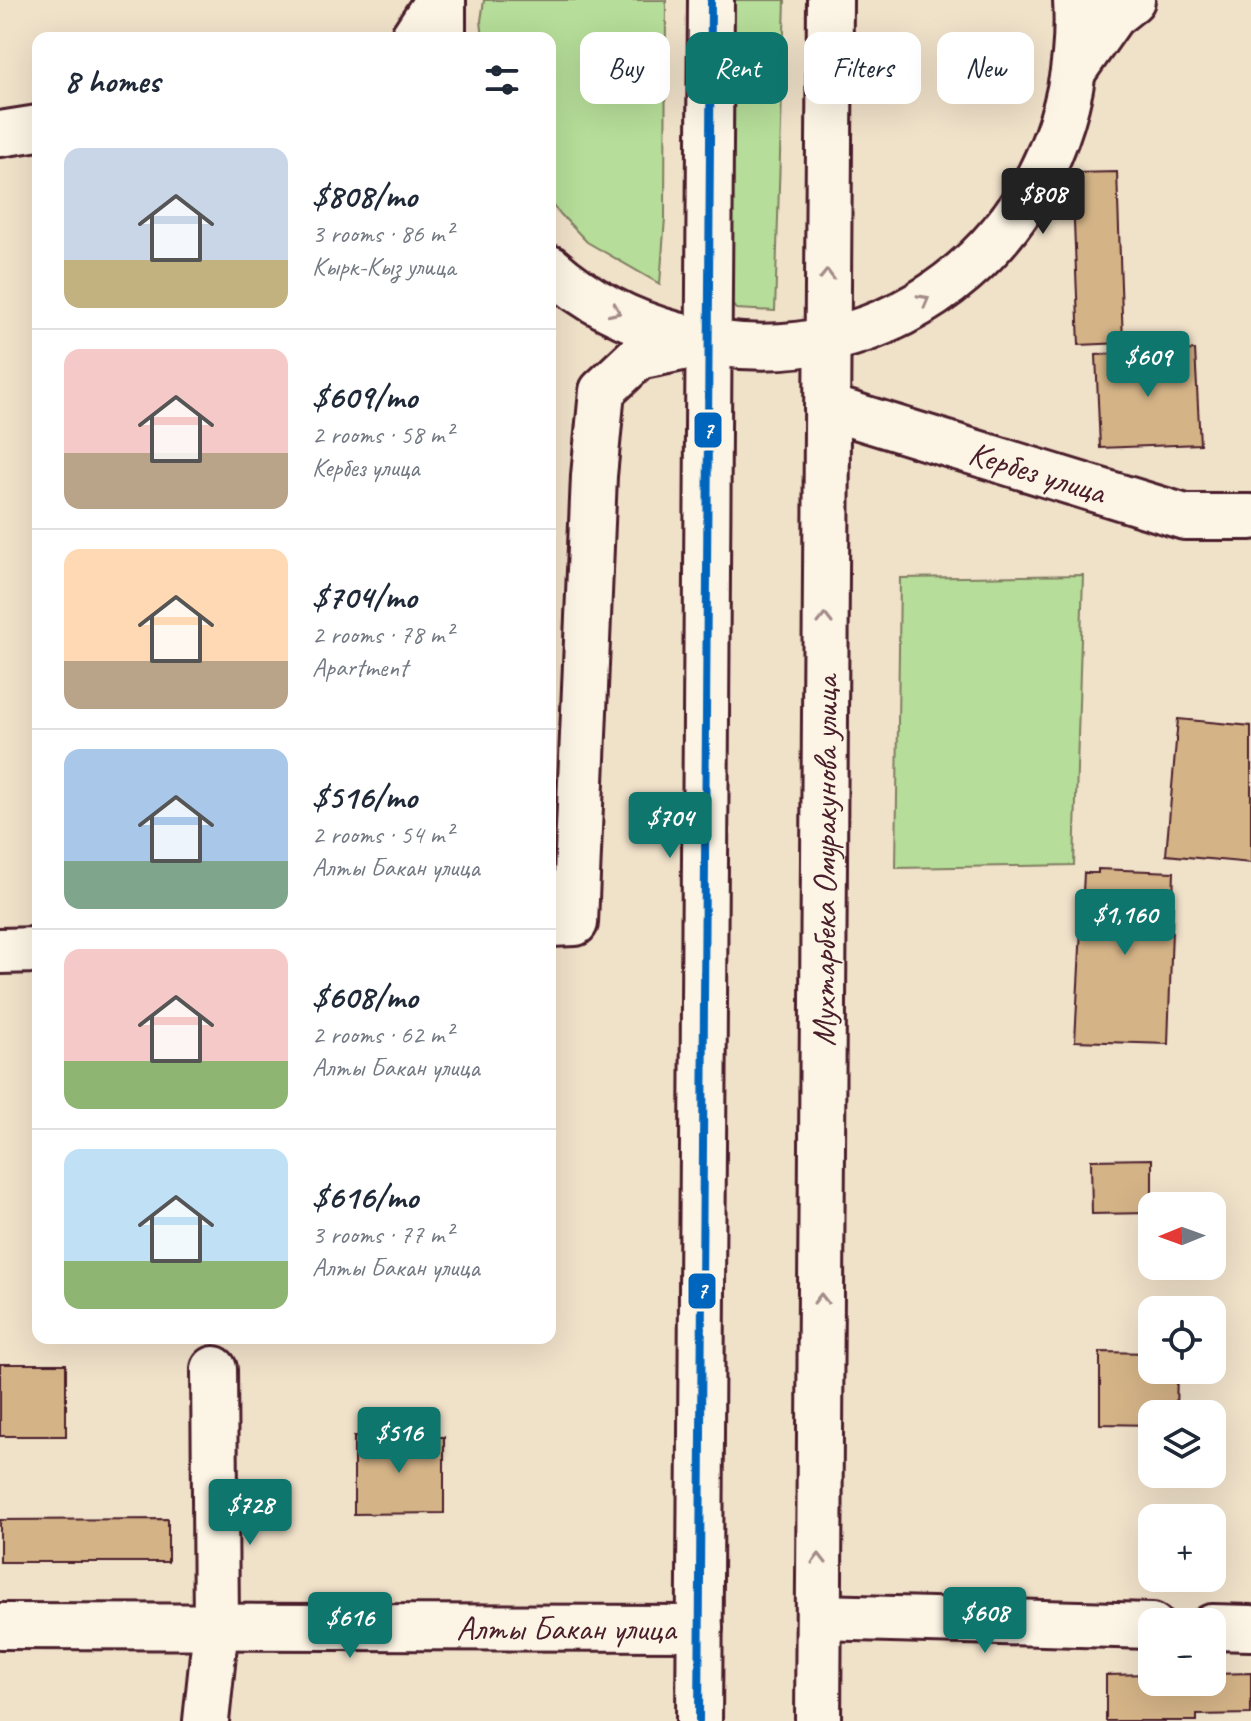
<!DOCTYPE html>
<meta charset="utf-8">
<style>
:root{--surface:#fff;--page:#f6f6f7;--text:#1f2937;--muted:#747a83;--line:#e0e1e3;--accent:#0f766e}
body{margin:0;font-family:Caveat,sans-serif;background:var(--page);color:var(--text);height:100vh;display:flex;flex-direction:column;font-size:30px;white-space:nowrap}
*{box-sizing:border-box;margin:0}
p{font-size:26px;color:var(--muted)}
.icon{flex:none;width:44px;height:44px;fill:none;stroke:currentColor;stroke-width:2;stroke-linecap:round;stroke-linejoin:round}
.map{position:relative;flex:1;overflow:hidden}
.sheet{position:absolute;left:32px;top:32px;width:524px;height:1312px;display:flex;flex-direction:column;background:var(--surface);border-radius:16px;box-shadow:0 8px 32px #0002}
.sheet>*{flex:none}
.guide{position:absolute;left:580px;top:32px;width:550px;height:72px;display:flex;gap:16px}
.needle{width:52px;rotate:269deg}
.fabs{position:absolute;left:1138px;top:1192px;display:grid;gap:16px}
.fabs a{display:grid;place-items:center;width:88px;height:88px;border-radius:16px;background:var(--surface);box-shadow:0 8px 32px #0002;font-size:40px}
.price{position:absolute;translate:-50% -68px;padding:0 18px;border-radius:8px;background:var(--accent);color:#fff;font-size:26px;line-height:52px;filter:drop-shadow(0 2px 4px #0008)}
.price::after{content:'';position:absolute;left:50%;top:48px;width:24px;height:18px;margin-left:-12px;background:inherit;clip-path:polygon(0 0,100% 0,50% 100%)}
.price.on{background:#222;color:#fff}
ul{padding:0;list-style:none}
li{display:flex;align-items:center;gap:24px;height:200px;padding:0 32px}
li+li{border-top:2px solid var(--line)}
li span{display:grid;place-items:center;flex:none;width:224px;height:160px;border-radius:16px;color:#555}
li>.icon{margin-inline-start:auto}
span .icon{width:96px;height:96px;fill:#fffc;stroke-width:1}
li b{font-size:34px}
h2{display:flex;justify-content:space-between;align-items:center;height:96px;padding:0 32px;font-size:34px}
.chip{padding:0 28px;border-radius:16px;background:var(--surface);box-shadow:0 8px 32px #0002;font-size:28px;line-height:72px}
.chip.on{background:var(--accent);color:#fff}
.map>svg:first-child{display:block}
.green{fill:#b6dd99;stroke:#807e62;stroke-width:2}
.building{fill:#d4b387;stroke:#4a1f2b;stroke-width:2}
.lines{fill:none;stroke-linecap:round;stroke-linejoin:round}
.minor-casing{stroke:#4a1f2b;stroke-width:50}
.major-casing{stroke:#4a1f2b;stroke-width:50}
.minor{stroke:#fcf5e5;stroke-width:44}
.major{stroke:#fcf5e5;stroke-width:44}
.bus-1-casing{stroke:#fcf5e5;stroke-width:14}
.bus-1{stroke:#0065bd;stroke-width:8}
.oneway{stroke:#a38a88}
.labels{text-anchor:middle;stroke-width:7;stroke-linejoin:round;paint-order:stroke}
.street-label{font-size:34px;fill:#4a1f2b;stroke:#fcf5e5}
.line-badge{stroke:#fcf5e5;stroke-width:3}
.badge-label{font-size:22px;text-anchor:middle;font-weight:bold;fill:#fff}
</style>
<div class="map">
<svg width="1251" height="1721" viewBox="0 0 1251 1721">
<rect width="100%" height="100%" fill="#f0e1c9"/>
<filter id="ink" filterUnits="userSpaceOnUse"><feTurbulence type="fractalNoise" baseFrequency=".0125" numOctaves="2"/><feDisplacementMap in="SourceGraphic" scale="16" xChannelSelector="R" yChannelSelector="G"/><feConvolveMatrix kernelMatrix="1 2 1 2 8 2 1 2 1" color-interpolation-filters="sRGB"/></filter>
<g filter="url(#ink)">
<!-- green -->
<g class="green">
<polygon points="484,0 666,0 665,218 660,284 587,242 550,203 550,38 483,38 481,21"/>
<polygon points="733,0 785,0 775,311 736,309 729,301"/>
<polygon points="1083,575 1074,865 896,868 900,578"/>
</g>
<!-- building -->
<g class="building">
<polygon points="1117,172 1123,343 1079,345 1072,173"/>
<polygon points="1195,350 1200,444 1100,448 1096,355"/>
<polygon points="1178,719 1251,726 1251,863 1166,855"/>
<polygon points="1098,869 1174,872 1168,1044 1075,1041 1084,873 1098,873"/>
<polygon points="1152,1159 1152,1213 1092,1214 1091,1160"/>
<polygon points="1100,1352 1152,1353 1152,1370 1177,1370 1176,1414 1152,1414 1152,1425 1100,1424"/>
<rect x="0" y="1364" width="66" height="72"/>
<polygon points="354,1437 444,1437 444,1513 354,1514"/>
<polygon points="168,1519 168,1562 0,1562 0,1520"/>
<polygon points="1251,1673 1251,1714 1197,1715 1197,1721 1106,1721 1106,1675 1152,1674 1152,1682 1212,1682 1212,1674"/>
</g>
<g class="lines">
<defs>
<g id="minor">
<polyline points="413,38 438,0"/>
<polyline points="1074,70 1112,16 1132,0"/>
<polyline points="0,134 38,128"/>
<path id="s1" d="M827,407L1185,517H1251"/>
<polyline points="550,924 575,923 594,476 602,391 638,357 707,343"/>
<polyline points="0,951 38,950"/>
<polyline points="819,1617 1152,1626"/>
<path id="s2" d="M0,1626L700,1628"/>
<polyline points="1212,1627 1251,1628"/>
<polyline points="206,1721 216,1626 214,1369"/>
</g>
<g id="major">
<polyline points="443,38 443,0"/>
<path d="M550,268C586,300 631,323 677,335C895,394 1089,220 1076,0"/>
<polyline points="699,1721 711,0"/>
<path id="s3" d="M818,1721L830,0"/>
</g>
</defs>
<!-- minor casing -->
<use href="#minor" class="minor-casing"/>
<!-- major casing -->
<use href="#major" class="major-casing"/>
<!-- minor -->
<use href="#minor" class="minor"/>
<!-- major -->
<use href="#major" class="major"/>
<defs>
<polyline id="bus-1" points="699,1721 711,0"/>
</defs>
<!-- bus-1 casing -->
<use href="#bus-1" class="bus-1-casing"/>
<!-- bus-1 -->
<use href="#bus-1" class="bus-1"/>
</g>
<!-- one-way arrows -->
<defs><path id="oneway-chevron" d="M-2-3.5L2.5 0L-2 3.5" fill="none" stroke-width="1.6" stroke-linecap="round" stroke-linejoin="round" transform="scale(2)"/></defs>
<g class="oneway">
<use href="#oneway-chevron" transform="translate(827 275) rotate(-89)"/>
<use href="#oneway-chevron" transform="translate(924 300) rotate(-29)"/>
<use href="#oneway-chevron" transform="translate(615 311) rotate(25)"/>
<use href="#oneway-chevron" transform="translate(825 619) rotate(-90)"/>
<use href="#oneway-chevron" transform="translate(821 1299) rotate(-90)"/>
<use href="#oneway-chevron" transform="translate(819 1559) rotate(-90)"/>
</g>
</g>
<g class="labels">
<!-- street labels -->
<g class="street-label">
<text dy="12" stroke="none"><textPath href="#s1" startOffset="220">Кербез улица</textPath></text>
<text dy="12" stroke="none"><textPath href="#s3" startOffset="860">Мухтарбека Омуракунова улица</textPath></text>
<text dy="12" stroke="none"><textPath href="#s2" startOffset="566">Алты Бакан улица</textPath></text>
</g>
</g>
<g class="line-badge">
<rect x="693" y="411" width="30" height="38" rx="8" fill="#0065bd"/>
<rect x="687" y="1272" width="30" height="38" rx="8" fill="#0065bd"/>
</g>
<g class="badge-label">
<text x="708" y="438">7</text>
<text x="702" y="1298">7</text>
</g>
</svg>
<div class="fabs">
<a><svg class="needle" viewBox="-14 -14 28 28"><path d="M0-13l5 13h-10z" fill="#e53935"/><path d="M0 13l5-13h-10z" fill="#747a83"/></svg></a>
<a><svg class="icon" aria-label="locate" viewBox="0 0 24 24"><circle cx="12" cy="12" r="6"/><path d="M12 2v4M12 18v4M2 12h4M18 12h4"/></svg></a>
<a><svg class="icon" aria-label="layers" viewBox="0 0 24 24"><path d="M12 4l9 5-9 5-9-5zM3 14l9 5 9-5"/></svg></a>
<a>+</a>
<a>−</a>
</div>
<b class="price on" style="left:1043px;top:236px">$808</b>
<b class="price" style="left:1148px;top:399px">$609</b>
<b class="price" style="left:670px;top:860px">$704</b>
<b class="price" style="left:1125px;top:957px">$1,160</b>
<b class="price" style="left:399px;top:1475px">$516</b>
<b class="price" style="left:250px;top:1547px">$728</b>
<b class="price" style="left:985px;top:1655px">$608</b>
<b class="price" style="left:350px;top:1660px">$616</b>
<div class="guide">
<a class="chip">Buy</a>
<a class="chip on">Rent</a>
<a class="chip">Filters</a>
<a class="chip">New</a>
</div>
<section class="sheet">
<h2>8 homes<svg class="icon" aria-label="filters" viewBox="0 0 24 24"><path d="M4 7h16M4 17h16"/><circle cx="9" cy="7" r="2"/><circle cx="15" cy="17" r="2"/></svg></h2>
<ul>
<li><span style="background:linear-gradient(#c9d6e8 70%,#c2b280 0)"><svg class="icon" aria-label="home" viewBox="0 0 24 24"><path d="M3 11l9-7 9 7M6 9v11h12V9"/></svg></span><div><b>$808/mo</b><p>3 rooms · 86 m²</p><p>Кырк-Кыз улица</p></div></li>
<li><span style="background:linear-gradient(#f6c9c9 65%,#b9a48a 0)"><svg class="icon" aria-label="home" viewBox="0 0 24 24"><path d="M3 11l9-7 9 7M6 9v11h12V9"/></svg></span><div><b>$609/mo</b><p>2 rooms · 58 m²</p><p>Кербез улица</p></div></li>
<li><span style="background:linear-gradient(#ffd9b3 70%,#b9a48a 0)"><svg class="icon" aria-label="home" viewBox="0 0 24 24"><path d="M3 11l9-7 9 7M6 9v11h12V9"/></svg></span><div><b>$704/mo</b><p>2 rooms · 78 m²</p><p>Apartment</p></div></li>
<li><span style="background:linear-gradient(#a9c7e8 70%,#7fa58c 0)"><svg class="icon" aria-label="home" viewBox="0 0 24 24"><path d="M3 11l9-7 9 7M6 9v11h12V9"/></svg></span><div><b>$516/mo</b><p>2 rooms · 54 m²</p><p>Алты Бакан улица</p></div></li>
<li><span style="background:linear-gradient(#f6c9c9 70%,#8fb573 0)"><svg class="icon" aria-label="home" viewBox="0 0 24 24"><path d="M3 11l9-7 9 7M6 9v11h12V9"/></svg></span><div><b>$608/mo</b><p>2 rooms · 62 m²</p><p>Алты Бакан улица</p></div></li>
<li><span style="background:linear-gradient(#bfe0f5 70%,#8fb573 0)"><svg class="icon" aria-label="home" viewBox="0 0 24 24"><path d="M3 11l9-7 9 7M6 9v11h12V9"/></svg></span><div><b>$616/mo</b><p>3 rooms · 77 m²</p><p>Алты Бакан улица</p></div></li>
</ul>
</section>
</div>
